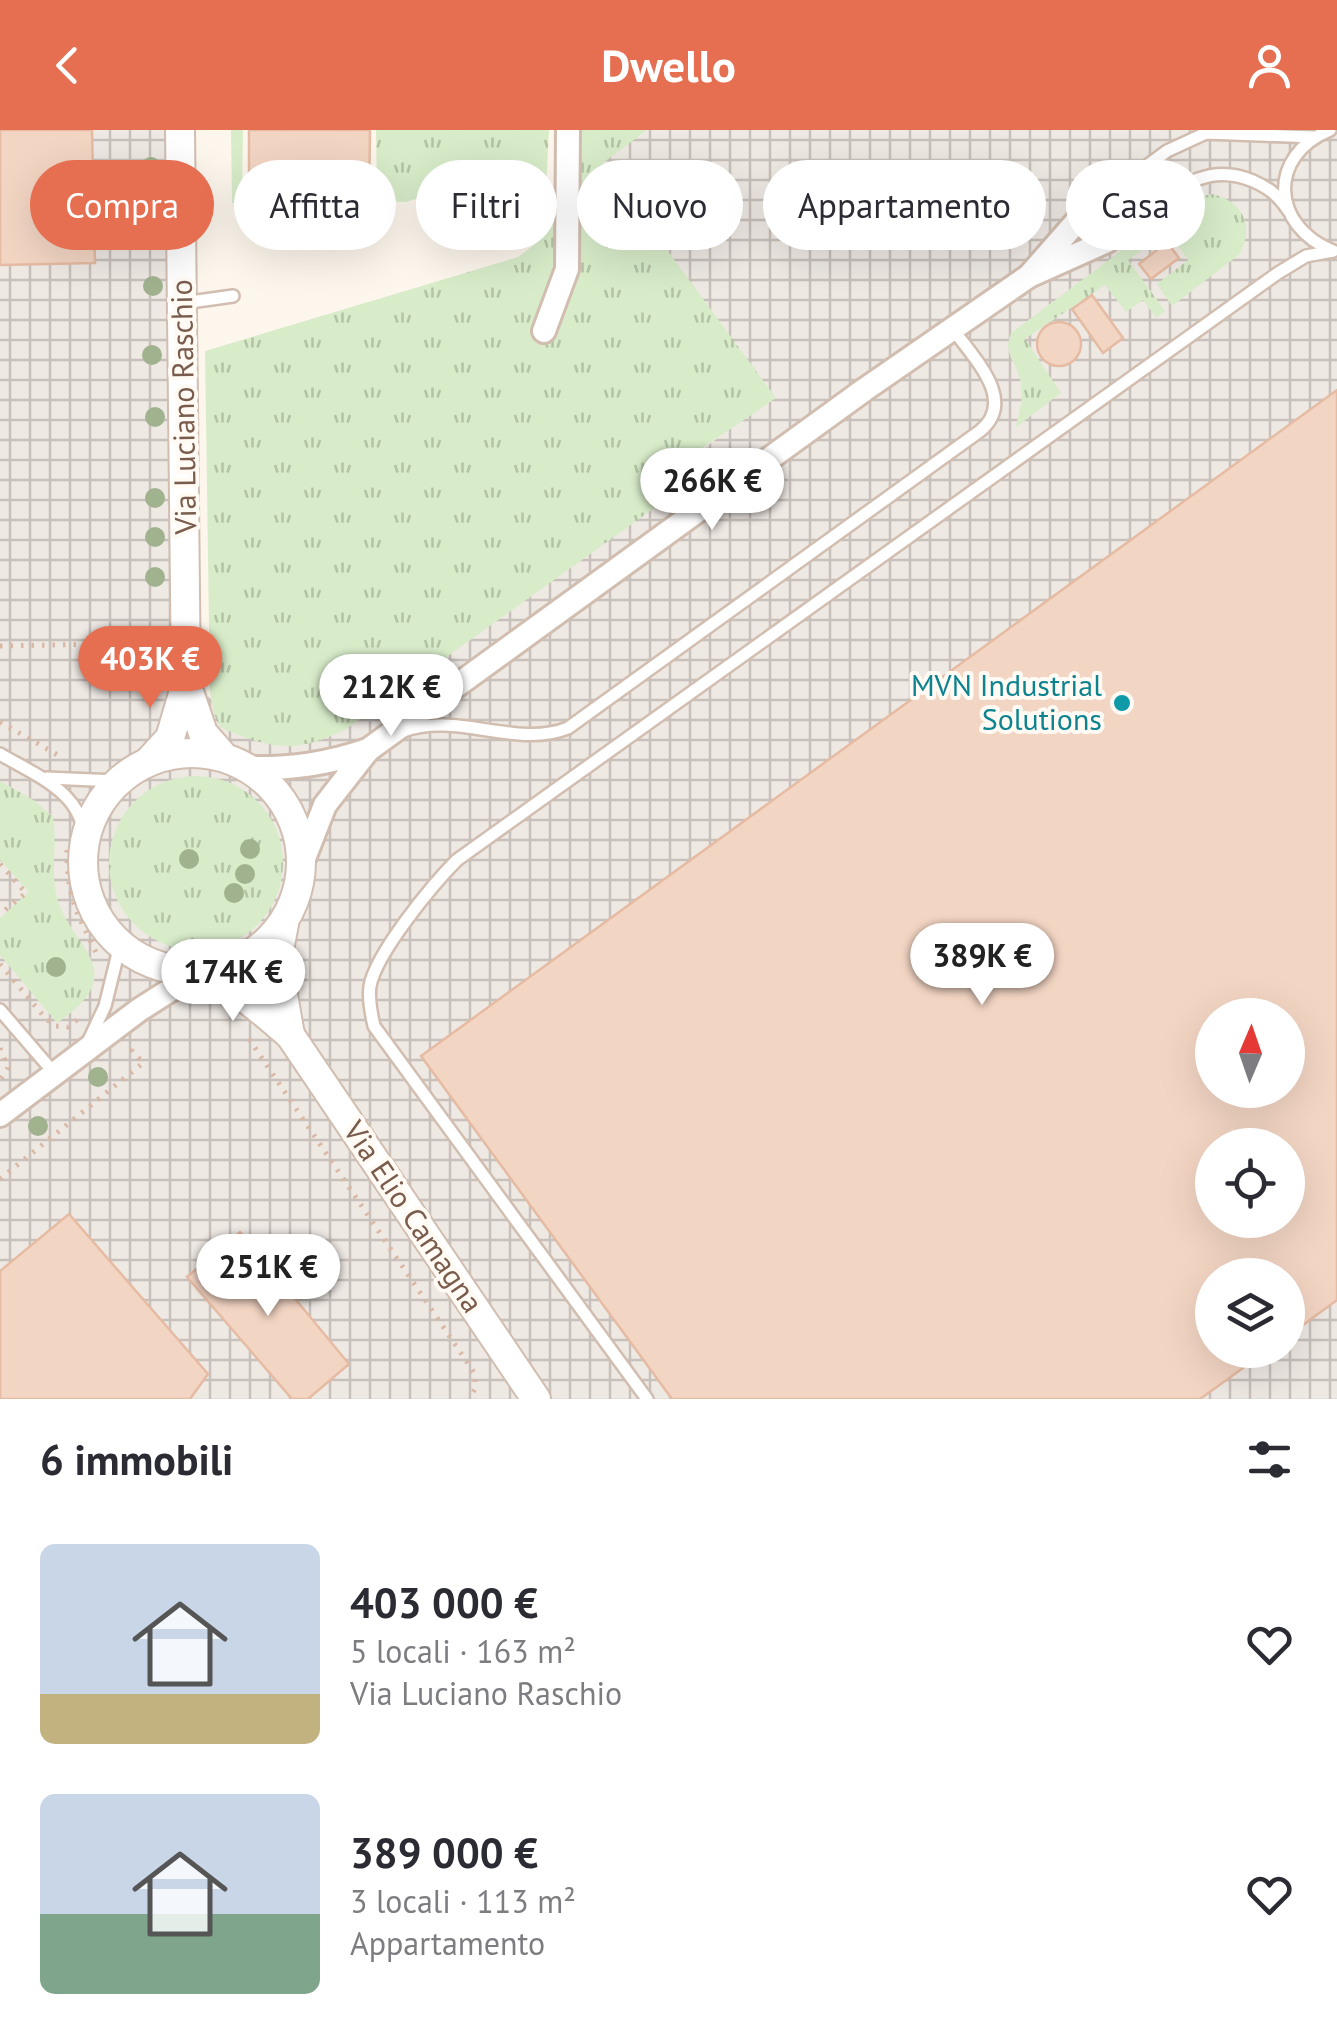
<!DOCTYPE html>
<html lang="it">
<meta charset="utf-8">
<style>
:root{--surface:#fff;--page:#f7f7f7;--text:#2b2b33;--muted:#7c7c81;--accent:#e76f51}
body{margin:0;font-family:"PT Sans",sans-serif;background:var(--page);color:var(--text);height:100vh;display:flex;flex-direction:column;font-size:38px;white-space:nowrap}
*{box-sizing:border-box;margin:0}
p{font-size:32px;color:var(--muted)}
.icon{flex:none;width:55px;height:55px;fill:none;stroke:currentColor;stroke-width:2;stroke-linecap:round;stroke-linejoin:round}
.map{position:relative;height:1269px;overflow:hidden}
.details{display:flex;flex-direction:column;background:var(--surface);flex:1}
.details>*{flex:none}
.guide{position:absolute;left:30px;top:30px;width:1278px;height:90px;display:flex;gap:20px}
.needle{width:65px;rotate:2deg}
.fabs{position:absolute;left:1195px;top:868px;display:grid;gap:20px}
.fabs a{display:grid;place-items:center;width:110px;height:110px;border-radius:50%;background:var(--surface);box-shadow:0 10px 40px #0002;font-size:50px}
.price{position:absolute;translate:-50% -85px;padding:0 22px;border-radius:35px;background:#fff;color:#222;font-size:32px;line-height:65px;filter:drop-shadow(0 2px 5px #0008)}
.price::after{content:'';position:absolute;left:50%;top:60px;width:30px;height:22px;margin-left:-15px;background:inherit;clip-path:polygon(0 0,100% 0,50% 100%)}
.price.selected{background:var(--accent);color:#fff}
ul{padding:0;list-style:none}
li{display:flex;align-items:center;gap:30px;height:250px;padding:0 40px}
li span{display:grid;place-items:center;flex:none;width:280px;height:200px;border-radius:15px;color:#555}
li>.icon{margin-inline-start:auto}
span .icon{width:120px;height:120px;fill:#fffc;stroke-width:1}
li b{font-size:42px}
h2{display:flex;justify-content:space-between;align-items:center;height:120px;padding:0 40px;font-size:42px}
.pill{padding:0 35px;border-radius:45px;background:var(--surface);box-shadow:0 10px 40px #0002;font-size:35px;line-height:90px}
.pill.selected{background:var(--accent);color:#fff}
header{display:flex;justify-content:space-between;align-items:center;height:130px;padding:0 40px;background:var(--accent);color:#fff;font-size:45px;font-weight:600}
.map>svg:first-child{display:block}
.industrial{fill:url(#industrial-grid);fill-rule:evenodd}
.grass{fill:url(#grass-tufts)}
.building{fill:#f3d5c3;stroke:#e6bba3;stroke-width:2.5;fill-rule:evenodd}
.lines{fill:none;stroke-linecap:round;stroke-linejoin:round}
.service-casing{stroke:#d1beb0;stroke-width:16}
.minor-casing{stroke:#d1beb0;stroke-width:28}
.tertiary-casing{stroke:#d1beb0;stroke-width:32}
.path{stroke:#d9b8a5;stroke-width:5;stroke-dasharray:2.5 8;stroke-linecap:butt}
.service{stroke:#fff;stroke-width:11}
.minor{stroke:#fff;stroke-width:22}
.tertiary{stroke:#fff;stroke-width:28}
.tree{fill:#a0b28e}
.culture-dot{fill:#0f9aa8;stroke:#fffaf3;stroke-width:4}
.labels{text-anchor:middle;stroke-width:8;stroke-linejoin:round;paint-order:stroke}
.street-label{font-size:30px;fill:#7a5c4d;stroke:#fffaf3}
.culture-label{font-size:30px;fill:#0d838f;stroke:#fffaf3;text-anchor:end}
</style>
<header><svg class="icon" aria-label="back" viewBox="0 0 24 24"><path d="M15 5l-7 7 7 7"/></svg>Dwello<svg class="icon" aria-label="person" viewBox="0 0 24 24"><circle cx="12" cy="8" r="4"/><path d="M4 21q1-7 8-7t8 7"/></svg></header>
<div class="map">
<svg width="1337" height="1269" viewBox="0 0 1337 1269">
<defs>
<pattern id="industrial-grid" width="8" height="8" patternUnits="userSpaceOnUse" patternTransform="scale(2.5)"><rect width="8" height="8" fill="#efe9e4"/><path d="M0 4h8M4 0v8" fill="none" stroke="#c7c0bb"/></pattern>
<pattern id="grass-tufts" width="24" height="20" patternUnits="userSpaceOnUse" patternTransform="scale(2.5)"><rect width="24" height="20" fill="#d8ecc9"/><path d="M3 7l-1-3M5 7V3M7 7l1-3M15 17l-1-3M17 17v-4M19 17l1-3" fill="none" stroke="#b4c2a5"/></pattern>
</defs>
<rect width="100%" height="100%" fill="#fdf6ec"/>
<!-- industrial -->
<path class="industrial" d="M0,0H165L174,519L216,576L334,594L758,278L580,32L624,0H1337V1269H0ZM1212,885H1288V960H1212ZM1212,1015H1288V1090H1212ZM1212,1145H1288V1220H1212Z"/>
<!-- grass -->
<g class="grass">
<polygon points="231,0 243,0 242,60 259,62 259,73 232,73"/>
<polygon points="376,0 549,0 546,59 532,109 511,40 406,72 377,71"/>
<path d="M558,0H647L603,33L776,268L673,338L685,356L345,600C296,624 268,619 220,597L214,584L210,562L205,221L518,127L538,112L554,61Z"/>
<path d="M1211,64C1242,70 1256,96 1239,125L1172,176L1157,154L1188,130L1168,101L1128,130L1165,181L1156,188L1143,170L1126,182L1105,155L1025,209L1061,263L1015,298C1020,282 1024,266 1020,249C1015,231 1003,223 1011,203L1189,70Z"/>
<circle cx="196" cy="733" r="87"/>
<path d="M0,651L35,671L53,687C57,711 52,735 55,758C62,815 139,837 57,893L0,825V788L29,762L0,730Z"/>
</g>
<!-- building -->
<g class="building">
<polygon points="0,0 92,0 95,133 0,135"/>
<polygon points="249,0 370,0 369,75 264,75 264,53 249,52"/>
<polygon points="1124,65 1135,79 1116,93 1105,79"/>
<polygon points="1167,112 1179,128 1151,149 1139,134"/>
<polygon points="1092,165 1123,208 1103,223 1072,179"/>
<circle cx="1059" cy="214" r="22"/>
<path d="M1337,260V1170L1288,1206V1145H1212V1220H1268L1200,1269H672L421,926ZM1212,885H1288V960H1212ZM1212,1015H1288V1090H1212Z"/>
<polygon points="69,1084 208,1244 190,1269 0,1269 0,1141"/>
<polygon points="240,1102 349,1234 308,1269 292,1269 187,1147"/>
</g>
<g class="lines">
<defs>
<g id="service">
<path d="M1330,0C1267,26 1271,96 1333,121"/>
<polyline points="1128,50 1167,21 1206,3 1314,7"/>
<path d="M1141,86C1176,60 1207,31 1253,51C1269,58 1279,66 1288,80"/>
<polyline points="183,173 233,166"/>
<path d="M403,601C457,581 516,619 568,598L980,301C1018,270 973,228 953,199"/>
<path d="M0,624C35,645 85,663 84,711"/>
<polyline points="47,648 117,651"/>
<polyline points="0,880 55,944"/>
<polyline points="89,910 105,876 120,815"/>
<path d="M647,1269L374,896C371,883 368,869 370,856C376,823 433,754 457,730L1278,143L1306,126L1333,121"/>
</g>
<g id="minor">
<polyline points="1128,50 1085,82 1029,146 1107,111 1141,86"/>
<polyline points="544,201 567,139 568,0"/>
<polyline points="368,620 864,260 1029,146"/>
<path d="M248,638C291,639 327,634 368,620L325,675L303,731"/>
<polyline points="0,985 139,880 194,845"/>
</g>
<g id="tertiary">
<polyline points="187,556 203,603 224,627"/>
<circle cx="192" cy="732" r="109"/>
<polyline points="149,631 170,608 186,554 180,0"/>
<polyline points="284,794 277,830 290,905"/>
<path d="M195,845C234,853 260,880 290,905L536,1269"/>
</g>
</defs>
<!-- service casing -->
<use href="#service" class="service-casing"/>
<!-- minor casing -->
<use href="#minor" class="minor-casing"/>
<!-- tertiary casing -->
<use href="#tertiary" class="tertiary-casing"/>
<!-- path -->
<g class="path">
<polyline points="0,516 156,513 160,517"/>
<polyline points="0,592 63,628"/>
<path d="M67,720C67,772 77,781 98,827"/>
<polyline points="0,734 26,763 0,784"/>
<polyline points="0,834 46,889 56,896 68,897 77,890"/>
<polyline points="249,909 475,1244 475,1259 469,1269"/>
<polyline points="0,918 8,938 0,950"/>
<polyline points="0,1049 143,933 132,920 136,917"/>
</g>
<!-- service -->
<use href="#service" class="service"/>
<!-- minor -->
<use href="#minor" class="minor"/>
<!-- tertiary -->
<use href="#tertiary" class="tertiary"/>
</g>
<!-- trees -->
<g class="tree">
<circle cx="151" cy="37" r="10"/>
<circle cx="153" cy="85" r="10"/>
<circle cx="153" cy="156" r="10"/>
<circle cx="152" cy="225" r="10"/>
<circle cx="155" cy="287" r="10"/>
<circle cx="155" cy="368" r="10"/>
<circle cx="155" cy="407" r="10"/>
<circle cx="155" cy="447" r="10"/>
<circle cx="250" cy="719" r="10"/>
<circle cx="189" cy="729" r="10"/>
<circle cx="245" cy="744" r="10"/>
<circle cx="234" cy="763" r="10"/>
<circle cx="56" cy="837" r="10"/>
<circle cx="98" cy="947" r="10"/>
<circle cx="38" cy="996" r="10"/>
</g>
<!-- markers -->
<circle class="culture-dot" cx="1122" cy="573" r="10"/>
<g class="labels">
<!-- street labels -->
<g class="street-label">
<text transform="translate(184 277) rotate(-91)" y="10">Via Luciano Raschio</text>
<text transform="translate(413 1087) rotate(56)" y="10">Via Elio Camagna</text>
</g>
<!-- culture labels -->
<g class="culture-label">
<text x="1102" y="566">MVN Industrial<tspan x="1102" dy="34">Solutions</tspan></text>
</g>
</g>
</svg>
<div class="fabs">
<a><svg class="needle" viewBox="-14 -14 28 28"><path d="M0-13l5 13h-10z" fill="#e53935"/><path d="M0 13l5-13h-10z" fill="#7c7c81"/></svg></a>
<a><svg class="icon" aria-label="locate" viewBox="0 0 24 24"><circle cx="12" cy="12" r="6"/><path d="M12 2v4M12 18v4M2 12h4M18 12h4"/></svg></a>
<a><svg class="icon" aria-label="layers" viewBox="0 0 24 24"><path d="M12 4l9 5-9 5-9-5zM3 14l9 5 9-5"/></svg></a>
</div>
<b class="price" style="left:712px;top:403px">266K €</b>
<b class="price selected" style="left:150px;top:581px">403K €</b>
<b class="price" style="left:391px;top:609px">212K €</b>
<b class="price" style="left:982px;top:878px">389K €</b>
<b class="price" style="left:233px;top:894px">174K €</b>
<b class="price" style="left:268px;top:1189px">251K €</b>
<div class="guide">
<a class="pill selected">Compra</a>
<a class="pill">Affitta</a>
<a class="pill">Filtri</a>
<a class="pill">Nuovo</a>
<a class="pill">Appartamento</a>
<a class="pill">Casa</a>
</div>
</div>
<section class="details">
<h2>6 immobili<svg class="icon" aria-label="filters" viewBox="0 0 24 24"><path d="M4 7h16M4 17h16"/><circle cx="9" cy="7" r="2"/><circle cx="15" cy="17" r="2"/></svg></h2>
<ul>
<li><span style="background:linear-gradient(#c9d6e8 75%,#c2b280 0)"><svg class="icon" aria-label="home" viewBox="0 0 24 24"><path d="M3 11l9-7 9 7M6 9v11h12V9"/></svg></span><div><b>403 000 €</b><p>5 locali · 163 m²</p><p>Via Luciano Raschio</p></div><svg class="icon" aria-label="heart" viewBox="0 0 24 24"><path d="M12 20l-8-8c-3-5 5-10 8-4 3-6 11-1 8 4z"/></svg></li>
<li><span style="background:linear-gradient(#c9d6e8 60%,#7fa58c 0)"><svg class="icon" aria-label="home" viewBox="0 0 24 24"><path d="M3 11l9-7 9 7M6 9v11h12V9"/></svg></span><div><b>389 000 €</b><p>3 locali · 113 m²</p><p>Appartamento</p></div><svg class="icon" aria-label="heart" viewBox="0 0 24 24"><path d="M12 20l-8-8c-3-5 5-10 8-4 3-6 11-1 8 4z"/></svg></li>
</ul>
</section>
